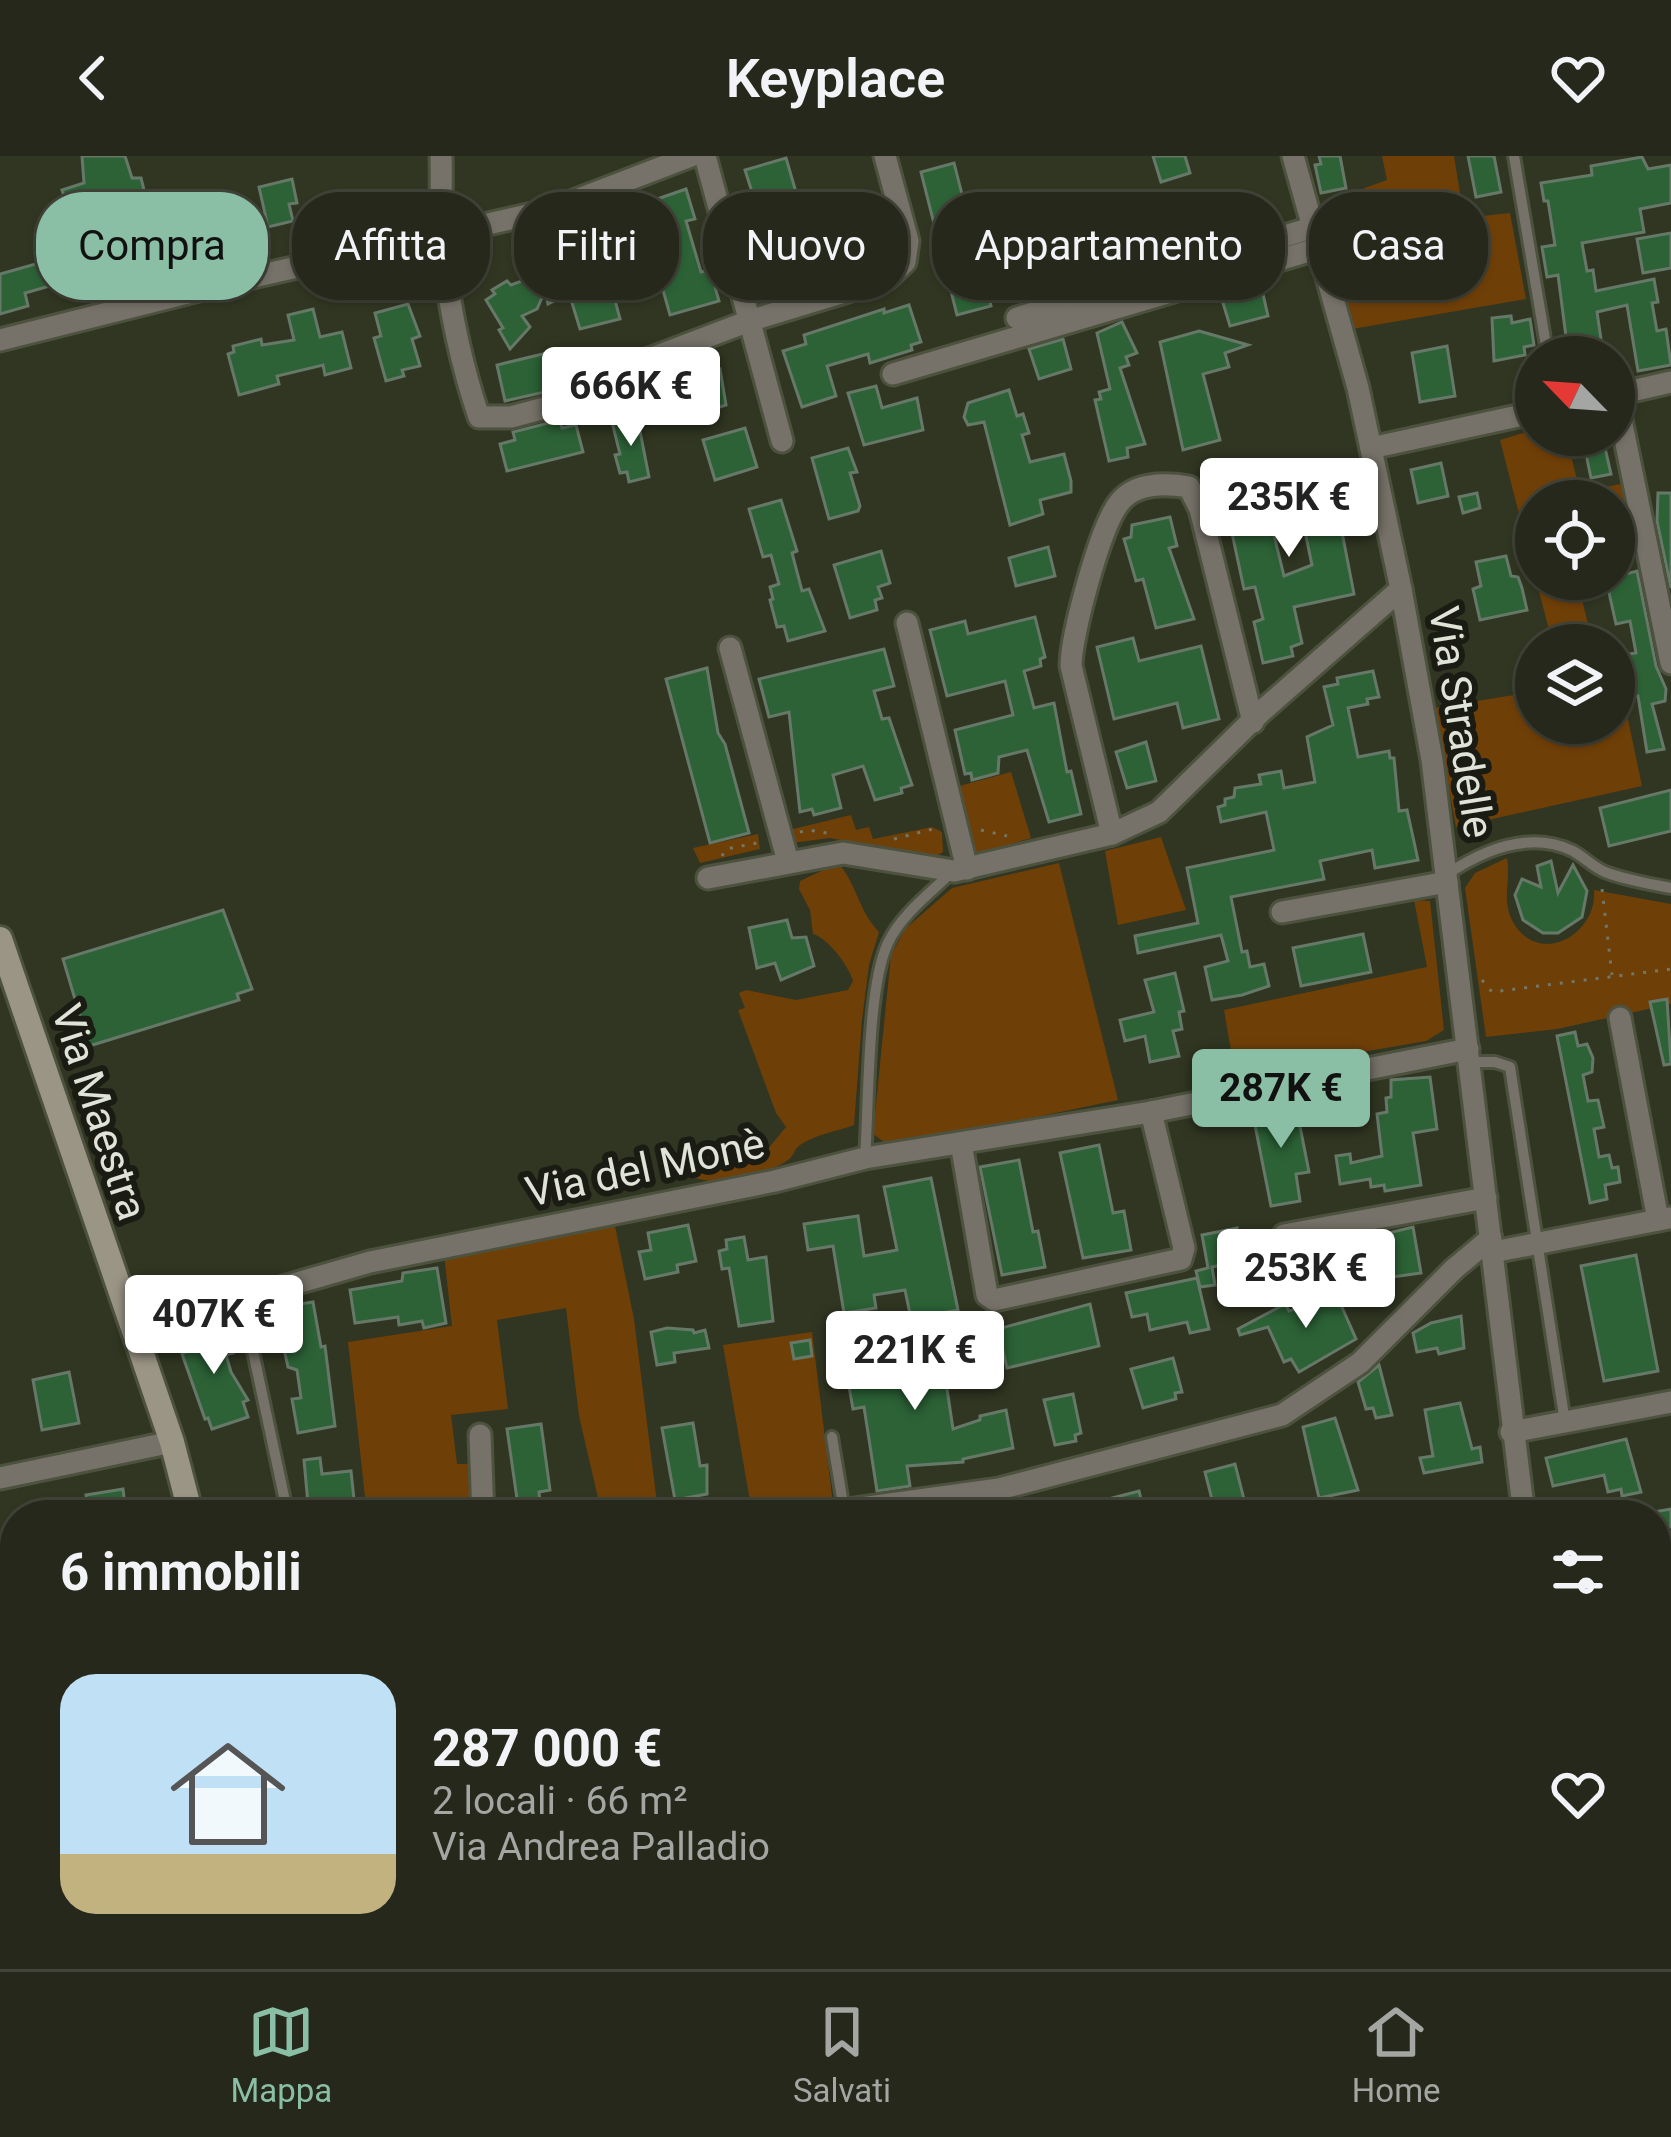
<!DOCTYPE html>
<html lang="it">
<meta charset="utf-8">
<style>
:root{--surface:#25281a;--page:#2d3023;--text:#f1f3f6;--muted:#a3a6a2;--line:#424439;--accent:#8abfa5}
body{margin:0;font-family:Roboto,sans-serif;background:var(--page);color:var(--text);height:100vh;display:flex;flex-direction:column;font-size:45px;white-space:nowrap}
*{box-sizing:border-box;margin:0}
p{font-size:39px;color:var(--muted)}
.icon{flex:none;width:66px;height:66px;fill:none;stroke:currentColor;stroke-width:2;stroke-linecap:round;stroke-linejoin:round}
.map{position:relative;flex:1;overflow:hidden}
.drawer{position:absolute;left:0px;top:1344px;width:1671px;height:471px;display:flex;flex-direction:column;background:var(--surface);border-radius:48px 48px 0 0;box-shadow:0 3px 9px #0004,0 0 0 3px var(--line)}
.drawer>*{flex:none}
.top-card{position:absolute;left:36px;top:36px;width:1599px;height:108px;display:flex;gap:24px}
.needle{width:78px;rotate:295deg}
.fabs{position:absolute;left:1515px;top:180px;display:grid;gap:24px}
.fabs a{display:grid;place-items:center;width:120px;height:120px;border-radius:50%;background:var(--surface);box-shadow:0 3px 9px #0004,0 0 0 3px var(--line);font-size:60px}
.price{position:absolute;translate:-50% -102px;padding:0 27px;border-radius:12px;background:#fff;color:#222;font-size:39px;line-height:78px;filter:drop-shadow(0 3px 6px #0008)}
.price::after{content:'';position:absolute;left:50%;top:72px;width:36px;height:27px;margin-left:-18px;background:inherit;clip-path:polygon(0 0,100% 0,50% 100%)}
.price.current{background:var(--accent);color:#111}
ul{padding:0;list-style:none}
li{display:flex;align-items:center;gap:36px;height:300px;padding:0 60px}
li+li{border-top:3px solid var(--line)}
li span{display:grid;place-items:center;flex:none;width:336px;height:240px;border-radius:36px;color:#555}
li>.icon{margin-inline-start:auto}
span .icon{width:144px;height:144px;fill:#fffc;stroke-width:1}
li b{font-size:51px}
h2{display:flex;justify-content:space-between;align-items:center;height:144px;padding:0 60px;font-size:51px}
.chip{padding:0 42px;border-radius:48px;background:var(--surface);box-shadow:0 3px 9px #0004,0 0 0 3px var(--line);font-size:42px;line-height:108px}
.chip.current{background:var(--accent);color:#111}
header{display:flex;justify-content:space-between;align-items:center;height:156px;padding:0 60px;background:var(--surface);font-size:54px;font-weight:600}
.dock{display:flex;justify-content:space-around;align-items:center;height:168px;border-top:3px solid var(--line);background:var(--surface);font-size:33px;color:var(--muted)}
.dock a{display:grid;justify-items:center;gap:6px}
.dock .current{color:var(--accent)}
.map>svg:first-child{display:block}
.green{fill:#6f3f08}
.building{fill:#2c6236;stroke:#667868;stroke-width:3}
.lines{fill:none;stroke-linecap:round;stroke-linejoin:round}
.service-casing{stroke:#4d523f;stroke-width:16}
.minor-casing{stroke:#4d523f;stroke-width:27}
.secondary-casing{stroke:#4d523f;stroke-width:30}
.path{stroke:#727766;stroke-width:3;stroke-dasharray:3 9;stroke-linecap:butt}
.service{stroke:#767269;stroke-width:10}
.minor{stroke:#767269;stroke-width:21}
.secondary{stroke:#9b9586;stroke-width:24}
.labels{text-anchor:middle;stroke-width:12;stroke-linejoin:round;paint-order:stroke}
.street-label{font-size:42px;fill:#e0e3d7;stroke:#1a1c13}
</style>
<header><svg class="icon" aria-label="back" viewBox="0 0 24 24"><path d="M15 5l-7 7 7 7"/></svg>Keyplace<svg class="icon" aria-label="heart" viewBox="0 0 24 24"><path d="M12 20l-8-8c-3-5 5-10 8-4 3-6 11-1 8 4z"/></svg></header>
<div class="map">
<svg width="1671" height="1813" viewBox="0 0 1671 1813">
<rect width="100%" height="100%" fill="#313622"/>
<!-- green -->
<g class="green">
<polygon points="1382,0 1454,0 1464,62 1510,57 1526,143 1352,173 1329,45 1387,24"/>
<polygon points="1536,273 1536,279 1566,279 1580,336 1621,328 1635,400 1614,406 1614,345 1536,345 1536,423 1577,423 1593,489 1543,489 1549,474 1500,284"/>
<polygon points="1614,497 1642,630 1456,671 1434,552 1520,538 1536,503 1536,567 1614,567"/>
<polygon points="1011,616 1031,682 978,698 971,696 952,632"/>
<polygon points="851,659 856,674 869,671 873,683 932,671 942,676 943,696 933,702 830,682 791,687 785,675"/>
<polygon points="758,678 760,693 700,707 693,692"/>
<polygon points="1161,681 1186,754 1118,769 1105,695"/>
<path d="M1507,702C1511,725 1501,744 1513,766C1539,812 1598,778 1594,734L1671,748V848L1557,873L1486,881L1465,732L1475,717Z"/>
<path d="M838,707C857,728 858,754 879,776L869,809L862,864L854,969C838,975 814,979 800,989C793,994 795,999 788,1004C767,1019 710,1034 688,1018L737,999L767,994L786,971L776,957L738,854L745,852L739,837L746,834L796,844L848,834L853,825C849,810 828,782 813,778L810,754L799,733L800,725Z"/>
<polygon points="1059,707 1118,944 906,988 887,988 873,978 891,799 905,773 952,732"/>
<polygon points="1414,744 1430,745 1444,874 1426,885 1235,918 1224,854 1427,811"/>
<polygon points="614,1065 634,1163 658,1355 602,1359 579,1260 566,1152 497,1164 508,1253 451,1259 457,1308 468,1308 472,1359 367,1359 348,1186 452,1170 444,1098"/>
<polygon points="812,1176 833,1348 751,1351 723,1189"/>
</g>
<!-- building -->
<g class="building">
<polygon points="82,0 125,0 132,22 141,22 158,90 109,105 94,48 69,54 62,34 84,27"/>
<polygon points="1153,0 1185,0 1190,17 1161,26"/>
<polygon points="1319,0 1340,0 1346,32 1321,37 1315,9 1321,8"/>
<polygon points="1468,0 1494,0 1501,36 1476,41"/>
<polygon points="1642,1 1648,13 1671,9 1671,47 1640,53 1644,76 1582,87 1587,115 1593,114 1596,135 1654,123 1658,146 1652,147 1657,175 1666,173 1671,209 1638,215 1627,149 1597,156 1602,190 1568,196 1558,119 1547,121 1542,91 1555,89 1548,45 1544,45 1541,27 1592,19 1591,10"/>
<polygon points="786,2 798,43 758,55 745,14"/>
<polygon points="954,7 976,93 1003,81 997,54 1024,47 1029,68 1045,65 1054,99 1025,107 1015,103 981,109 991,150 957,159 921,16"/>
<polygon points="292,23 297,47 289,48 293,65 268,71 259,31"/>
<polygon points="686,33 695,63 686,65 701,116 710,114 719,145 670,159 661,127 670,124 655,74 649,76 640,49"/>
<polygon points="1214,40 1223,70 1198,78 1200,85 1164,97 1155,68 1188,54 1188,48"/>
<polygon points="869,49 874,66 863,70 867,91 842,100 838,90 807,99 809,106 788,113 785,105 778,108 772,79 802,70 806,83 833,74 829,60"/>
<polygon points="1671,77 1671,112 1643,117 1637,83"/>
<polygon points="68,79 86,127 62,134 60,127 25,137 28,150 0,158 0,118 43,106 37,88"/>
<polygon points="602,95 620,163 580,173 569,137 548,148 545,135 537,153 522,160 530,171 510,193 499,174 503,172 486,144 495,138 492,134 507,125 511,129 527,123 535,136 547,132 573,122 572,106 580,104 579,101"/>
<polygon points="1260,125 1268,160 1230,170 1220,137"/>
<polygon points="408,148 420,180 412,183 420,210 402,214 404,220 386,225 374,182 381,180 375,157"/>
<polygon points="909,149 921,186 911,189 912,194 870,207 868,198 827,210 836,240 802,251 783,195 806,188 804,179 884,153 884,157"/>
<polygon points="313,153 320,181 342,176 351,212 325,219 323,209 277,220 279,228 239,239 228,198 234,196 233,190 261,183 262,189 294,184 288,159"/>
<polygon points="1511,160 1512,167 1530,163 1534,189 1524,191 1525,199 1494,205 1492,162"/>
<polygon points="1122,166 1137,197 1126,201 1129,209 1120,212 1145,288 1127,292 1128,301 1109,305 1095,244 1101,243 1099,236 1110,233 1097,177"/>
<polygon points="1199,175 1248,189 1225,197 1229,211 1203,218 1220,284 1183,294 1160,186"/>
<polygon points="1063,183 1071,213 1039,223 1029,193"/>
<polygon points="1447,190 1455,240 1420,246 1412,197"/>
<polygon points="559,194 567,231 505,245 497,209"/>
<polygon points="720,213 726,249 701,257 699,249 688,246 686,224"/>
<polygon points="876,230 882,252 917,242 923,274 864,289 848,237"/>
<polygon points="1009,234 1017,260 1023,258 1029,277 1022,279 1030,306 1064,298 1071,325 1071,336 1040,344 1043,358 1010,369 984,266 968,269 964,261 968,247"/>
<polygon points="637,260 649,321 629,326 627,316 620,317 615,299 620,298 612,266"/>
<polygon points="560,264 562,272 576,269 583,296 507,315 500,288 515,284 513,276"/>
<polygon points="745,272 757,311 715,324 703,284"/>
<polygon points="1574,279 1602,279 1611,318 1591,322 1586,298 1578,300"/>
<polygon points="848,292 857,316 850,317 860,350 858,355 829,363 812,302"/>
<polygon points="1441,307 1448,340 1418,347 1411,314"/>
<polygon points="1330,314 1354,438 1294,451 1302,487 1291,491 1293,500 1263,507 1254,466 1263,463 1255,431 1244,433 1223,335 1262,330 1284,420 1312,409 1294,323"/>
<polygon points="1477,337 1480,352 1463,357 1459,341"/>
<polygon points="1658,337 1671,337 1671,432 1657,365"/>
<polygon points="781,344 797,395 792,397 802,435 809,433 825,475 788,485 784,470 777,471 770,444 773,443 770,431 779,428 771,399 763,401 749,353"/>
<polygon points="1170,361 1177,390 1169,392 1194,463 1156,472 1143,423 1136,425 1124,383 1131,381 1132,369"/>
<polygon points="1048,391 1055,420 1016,430 1009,402"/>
<polygon points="881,395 890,427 878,431 882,442 875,444 877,454 850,462 834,409"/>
<polygon points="1506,400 1511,420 1518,421 1522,432 1527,454 1480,464 1473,433 1481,430 1476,406"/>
<polygon points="1637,415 1656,510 1666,533 1665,545 1652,548 1664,593 1647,596 1638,540 1631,541 1622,499 1636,497 1630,465 1616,468 1606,423"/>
<polygon points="1035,461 1045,501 1040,503 1041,510 1024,515 1034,552 1054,547 1067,616 1071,615 1081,658 1049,666 1027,594 999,601 998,617 972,624 971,617 965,618 955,574 1013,559 1005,525 947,540 930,474 965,465 968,478"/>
<polygon points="1133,482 1139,505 1201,490 1219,563 1183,572 1177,547 1114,563 1097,491"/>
<polygon points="884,493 894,530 874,535 882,563 889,562 912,629 901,632 902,637 875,644 863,610 833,619 841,652 814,659 812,653 800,656 789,556 769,561 759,523"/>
<polygon points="707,512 718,577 725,588 749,677 710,687 666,523"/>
<polygon points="1373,515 1379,541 1367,543 1368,548 1348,552 1358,601 1389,595 1390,602 1394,602 1399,655 1407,654 1418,704 1375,712 1372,694 1320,705 1324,723 1231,741 1242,796 1247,795 1250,811 1264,808 1269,830 1242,839 1212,844 1205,811 1228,805 1221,779 1138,797 1135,780 1198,767 1187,712 1274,694 1266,656 1221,666 1218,651 1225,649 1225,643 1234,641 1235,632 1261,628 1259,619 1281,615 1284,632 1315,626 1307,581 1333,569 1324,531 1338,528 1337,522"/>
<polygon points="1146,586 1156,625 1127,632 1116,596"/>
<polygon points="1671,634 1671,675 1609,690 1600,652"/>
<polygon points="1551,705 1558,737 1573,709 1587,735 1582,761 1558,777 1543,777 1523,764 1515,739 1522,723 1541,731 1537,710"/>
<polygon points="223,754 252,833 237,838 239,844 89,890 63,803"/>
<polygon points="787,764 792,782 806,781 814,810 781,824 775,807 757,812 749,772"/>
<polygon points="1363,778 1371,816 1301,830 1293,792"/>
<polygon points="1175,817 1184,855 1179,856 1182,873 1173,875 1179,900 1150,906 1145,880 1125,885 1120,864 1154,856 1145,824"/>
<polygon points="1667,843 1671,908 1664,909 1650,846"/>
<polygon points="1575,876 1578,890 1587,888 1593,902 1592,916 1583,919 1588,945 1598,944 1604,971 1594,973 1599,1001 1609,999 1612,1012 1618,1011 1620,1026 1605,1029 1607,1043 1590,1047 1557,880"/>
<polygon points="1430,921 1437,973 1413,977 1421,1029 1385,1035 1384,1029 1371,1031 1370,1023 1340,1028 1336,1000 1350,998 1351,1007 1382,1000 1377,958 1387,956 1386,942 1391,941 1391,924"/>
<polygon points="1295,945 1309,1016 1296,1018 1300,1045 1271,1050 1252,954"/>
<polygon points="1099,989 1113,1057 1124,1055 1131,1094 1083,1102 1060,997"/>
<polygon points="1019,1004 1033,1076 1038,1075 1045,1111 1002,1119 980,1011"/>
<polygon points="931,1022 958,1154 911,1163 905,1134 874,1139 876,1152 844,1157 833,1090 808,1094 804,1068 858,1060 864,1100 897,1094 884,1031"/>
<polygon points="688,1069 696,1105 677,1109 678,1116 645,1123 639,1096 651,1094 648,1077"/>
<polygon points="1413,1071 1421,1117 1349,1127 1346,1112 1362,1109 1359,1099 1384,1094 1380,1079"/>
<polygon points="1237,1072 1239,1106 1212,1111 1215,1129 1200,1131 1196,1115 1208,1112 1202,1079"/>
<polygon points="744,1081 748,1104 766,1101 773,1165 739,1170 729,1112 722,1113 719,1095 727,1093 726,1084"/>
<polygon points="1636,1099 1658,1215 1604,1225 1581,1110"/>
<polygon points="437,1112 446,1167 424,1172 422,1165 399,1169 398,1161 355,1167 350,1134 402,1125 403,1117"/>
<polygon points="1197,1122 1209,1173 1190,1177 1187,1166 1150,1174 1147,1158 1132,1161 1126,1137"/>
<polygon points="1337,1140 1356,1183 1299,1216 1291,1203 1284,1206 1268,1171 1240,1179 1238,1173 1285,1148 1289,1155"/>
<polygon points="313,1146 321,1191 325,1190 335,1270 298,1277 292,1243 301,1242 297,1214 288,1211 275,1152"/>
<polygon points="1090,1148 1099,1190 1007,1212 998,1173"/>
<polygon points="1461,1160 1464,1192 1439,1198 1437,1192 1417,1196 1413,1177 1431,1167"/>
<polygon points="211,1168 216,1170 220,1184 226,1183 233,1197 226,1199 231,1216 248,1244 243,1246 248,1261 212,1273 208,1262 205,1263 182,1198 186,1196 182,1181"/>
<polygon points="667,1172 693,1174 694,1177 705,1174 709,1192 674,1197 675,1206 657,1209 651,1176"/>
<polygon points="810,1184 812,1200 794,1203 791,1187"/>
<polygon points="940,1186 953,1273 980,1264 980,1260 1006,1254 1013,1292 963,1303 963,1306 907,1310 910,1330 877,1335 864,1251 853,1253 842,1191 863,1188 865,1197 889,1196"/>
<polygon points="1173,1202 1182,1236 1175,1237 1176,1243 1143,1252 1131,1213"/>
<polygon points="1379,1209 1392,1259 1376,1262 1373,1252 1366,1253 1358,1226"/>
<polygon points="69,1216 79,1267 42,1274 33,1224"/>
<polygon points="1073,1238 1081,1277 1075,1279 1076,1285 1055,1289 1044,1244"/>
<polygon points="1460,1247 1472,1293 1480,1291 1482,1306 1424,1317 1420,1302 1433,1300 1425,1254"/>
<polygon points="1335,1262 1358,1334 1319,1342 1303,1271"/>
<polygon points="693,1267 700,1310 707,1309 707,1338 675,1344 662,1272"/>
<polygon points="541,1268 550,1334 539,1336 540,1347 518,1350 507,1273"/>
<polygon points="1626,1283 1641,1336 1622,1340 1621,1333 1608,1336 1604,1319 1553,1330 1546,1302"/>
<polygon points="320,1302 322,1318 351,1315 355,1353 309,1359 304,1304"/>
<polygon points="1235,1308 1248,1359 1216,1359 1205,1316"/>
<polygon points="123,1333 126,1359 89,1359 86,1339"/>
<polygon points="1139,1335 1143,1351 1138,1352 1140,1359 1066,1359 1066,1354"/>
<polygon points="1671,1353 1671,1371 1657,1373 1654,1356"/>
<polygon points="1671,1576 1671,1611 1656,1614 1656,1579"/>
<polygon points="1662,1636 1664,1645 1671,1643 1671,1658 1667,1658 1671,1675 1671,1754 1656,1757 1656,1637"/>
<polygon points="15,1697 15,1813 0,1813 0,1701"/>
</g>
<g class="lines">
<defs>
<g id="service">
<polyline points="1514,0 1548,201"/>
<path d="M1446,719C1483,694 1529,674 1573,695C1584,701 1593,711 1605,716C1626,724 1649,728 1671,732"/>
<polyline points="1469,906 1495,906 1510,911 1565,1266"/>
<path d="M865,1002C869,948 867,831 888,787C900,760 930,737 951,717"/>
<polyline points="242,1144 288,1359"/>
<polyline points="832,1281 844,1354"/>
<polyline points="607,1800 610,1813"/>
<polyline points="697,1800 700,1813"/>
<polyline points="805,1800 808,1813"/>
</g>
<g id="minor">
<path d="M441,0C442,28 440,57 442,85C448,145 460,205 479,261H511L567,246"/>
<polyline points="705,0 782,285"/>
<polyline points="1293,0 1358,232 1401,433 1432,604 1524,1359"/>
<polyline points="1017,162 1311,72"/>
<polyline points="0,184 235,125 550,54 691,0"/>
<polyline points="649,203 749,165 887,123 905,106 908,85 885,0"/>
<polyline points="893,218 1316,93"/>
<polyline points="1614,239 1671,226"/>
<polyline points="1616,239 1671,507"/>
<polyline points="1371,292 1536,256"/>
<polyline points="907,467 967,713"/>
<polyline points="730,492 788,706"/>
<path d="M1112,678L1071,510C1071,480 1100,371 1119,347C1135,326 1165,327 1189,331L1200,353L1253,566"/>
<polyline points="708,722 843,697 954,715 1112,678 1159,656 1262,555 1401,433"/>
<polyline points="1282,756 1447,726"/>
<polyline points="1620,862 1658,1064"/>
<polyline points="961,987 987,1139 994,1144 1181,1103 1184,1092 1151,956"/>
<polyline points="1284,1079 1486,1042"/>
<polyline points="1493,1096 1669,1062"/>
<polyline points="134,1174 370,1106 775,1025 865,1002 1151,956 1468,893"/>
<polyline points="1511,1276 1671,1246"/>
<polyline points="480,1279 483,1359"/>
<polyline points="0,1322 172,1286"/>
<polyline points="810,1359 999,1333 1282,1259 1360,1207 1454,1113 1491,1082"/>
<polyline points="1656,1555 1671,1552"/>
<polyline points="1656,1785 1671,1786"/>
<polyline points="432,1813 498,1800"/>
<polyline points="1325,1813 1387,1800"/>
<polyline points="1623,1813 1624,1800"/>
</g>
<g id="secondary">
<polyline points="0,783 172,1286 191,1359"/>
<polyline points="214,1813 215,1800"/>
</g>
</defs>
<!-- service casing -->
<use href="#service" class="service-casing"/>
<!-- minor casing -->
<use href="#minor" class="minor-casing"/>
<!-- secondary casing -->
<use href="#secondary" class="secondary-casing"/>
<!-- path -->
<g class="path">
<polyline points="981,674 1007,680"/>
<polyline points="800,676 809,674 832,678"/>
<polyline points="894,683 937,672"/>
<polyline points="722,700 726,693 762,686"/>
<polyline points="1602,733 1612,819"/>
<polyline points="1482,824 1492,836 1671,813"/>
</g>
<!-- service -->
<use href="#service" class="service"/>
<!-- minor -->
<use href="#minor" class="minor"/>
<!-- secondary -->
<use href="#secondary" class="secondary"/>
</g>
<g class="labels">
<!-- street labels -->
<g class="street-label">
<text transform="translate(1462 566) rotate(81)" y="15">Via Stradelle</text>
<text transform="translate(100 956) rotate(72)" y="15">Via Maestra</text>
<text transform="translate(645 1011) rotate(-12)" y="15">Via del Monè</text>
</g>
</g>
</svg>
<div class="fabs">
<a><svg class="needle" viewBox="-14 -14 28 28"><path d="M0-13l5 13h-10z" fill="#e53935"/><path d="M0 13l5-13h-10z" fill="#a3a6a2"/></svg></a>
<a><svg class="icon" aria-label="locate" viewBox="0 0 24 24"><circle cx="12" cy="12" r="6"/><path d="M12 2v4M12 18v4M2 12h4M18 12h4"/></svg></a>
<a><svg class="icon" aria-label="layers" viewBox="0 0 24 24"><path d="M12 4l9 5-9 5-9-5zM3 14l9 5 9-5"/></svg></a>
</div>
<b class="price" style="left:631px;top:293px">666K €</b>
<b class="price" style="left:1289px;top:404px">235K €</b>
<b class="price current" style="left:1281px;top:995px">287K €</b>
<b class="price" style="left:1306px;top:1175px">253K €</b>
<b class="price" style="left:214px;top:1221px">407K €</b>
<b class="price" style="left:915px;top:1257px">221K €</b>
<div class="top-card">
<a class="chip current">Compra</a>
<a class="chip">Affitta</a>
<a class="chip">Filtri</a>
<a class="chip">Nuovo</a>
<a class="chip">Appartamento</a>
<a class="chip">Casa</a>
</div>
<section class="drawer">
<h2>6 immobili<svg class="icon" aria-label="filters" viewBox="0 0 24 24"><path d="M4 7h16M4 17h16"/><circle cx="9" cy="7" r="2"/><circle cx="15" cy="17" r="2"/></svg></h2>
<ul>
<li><span style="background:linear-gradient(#bfe0f5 75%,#c2b280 0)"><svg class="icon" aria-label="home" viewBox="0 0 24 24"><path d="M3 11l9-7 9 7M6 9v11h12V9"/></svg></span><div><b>287 000 €</b><p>2 locali · 66 m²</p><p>Via Andrea Palladio</p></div><svg class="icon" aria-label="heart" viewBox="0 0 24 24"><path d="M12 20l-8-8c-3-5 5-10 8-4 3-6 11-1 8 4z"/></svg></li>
</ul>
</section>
</div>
<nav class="dock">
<a class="current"><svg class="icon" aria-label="map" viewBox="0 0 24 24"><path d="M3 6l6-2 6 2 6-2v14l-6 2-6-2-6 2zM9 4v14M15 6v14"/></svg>Mappa</a>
<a><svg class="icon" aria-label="saved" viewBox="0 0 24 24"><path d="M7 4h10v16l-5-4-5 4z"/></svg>Salvati</a>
<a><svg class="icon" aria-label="home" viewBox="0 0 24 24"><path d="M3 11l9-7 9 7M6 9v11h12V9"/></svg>Home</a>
</nav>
